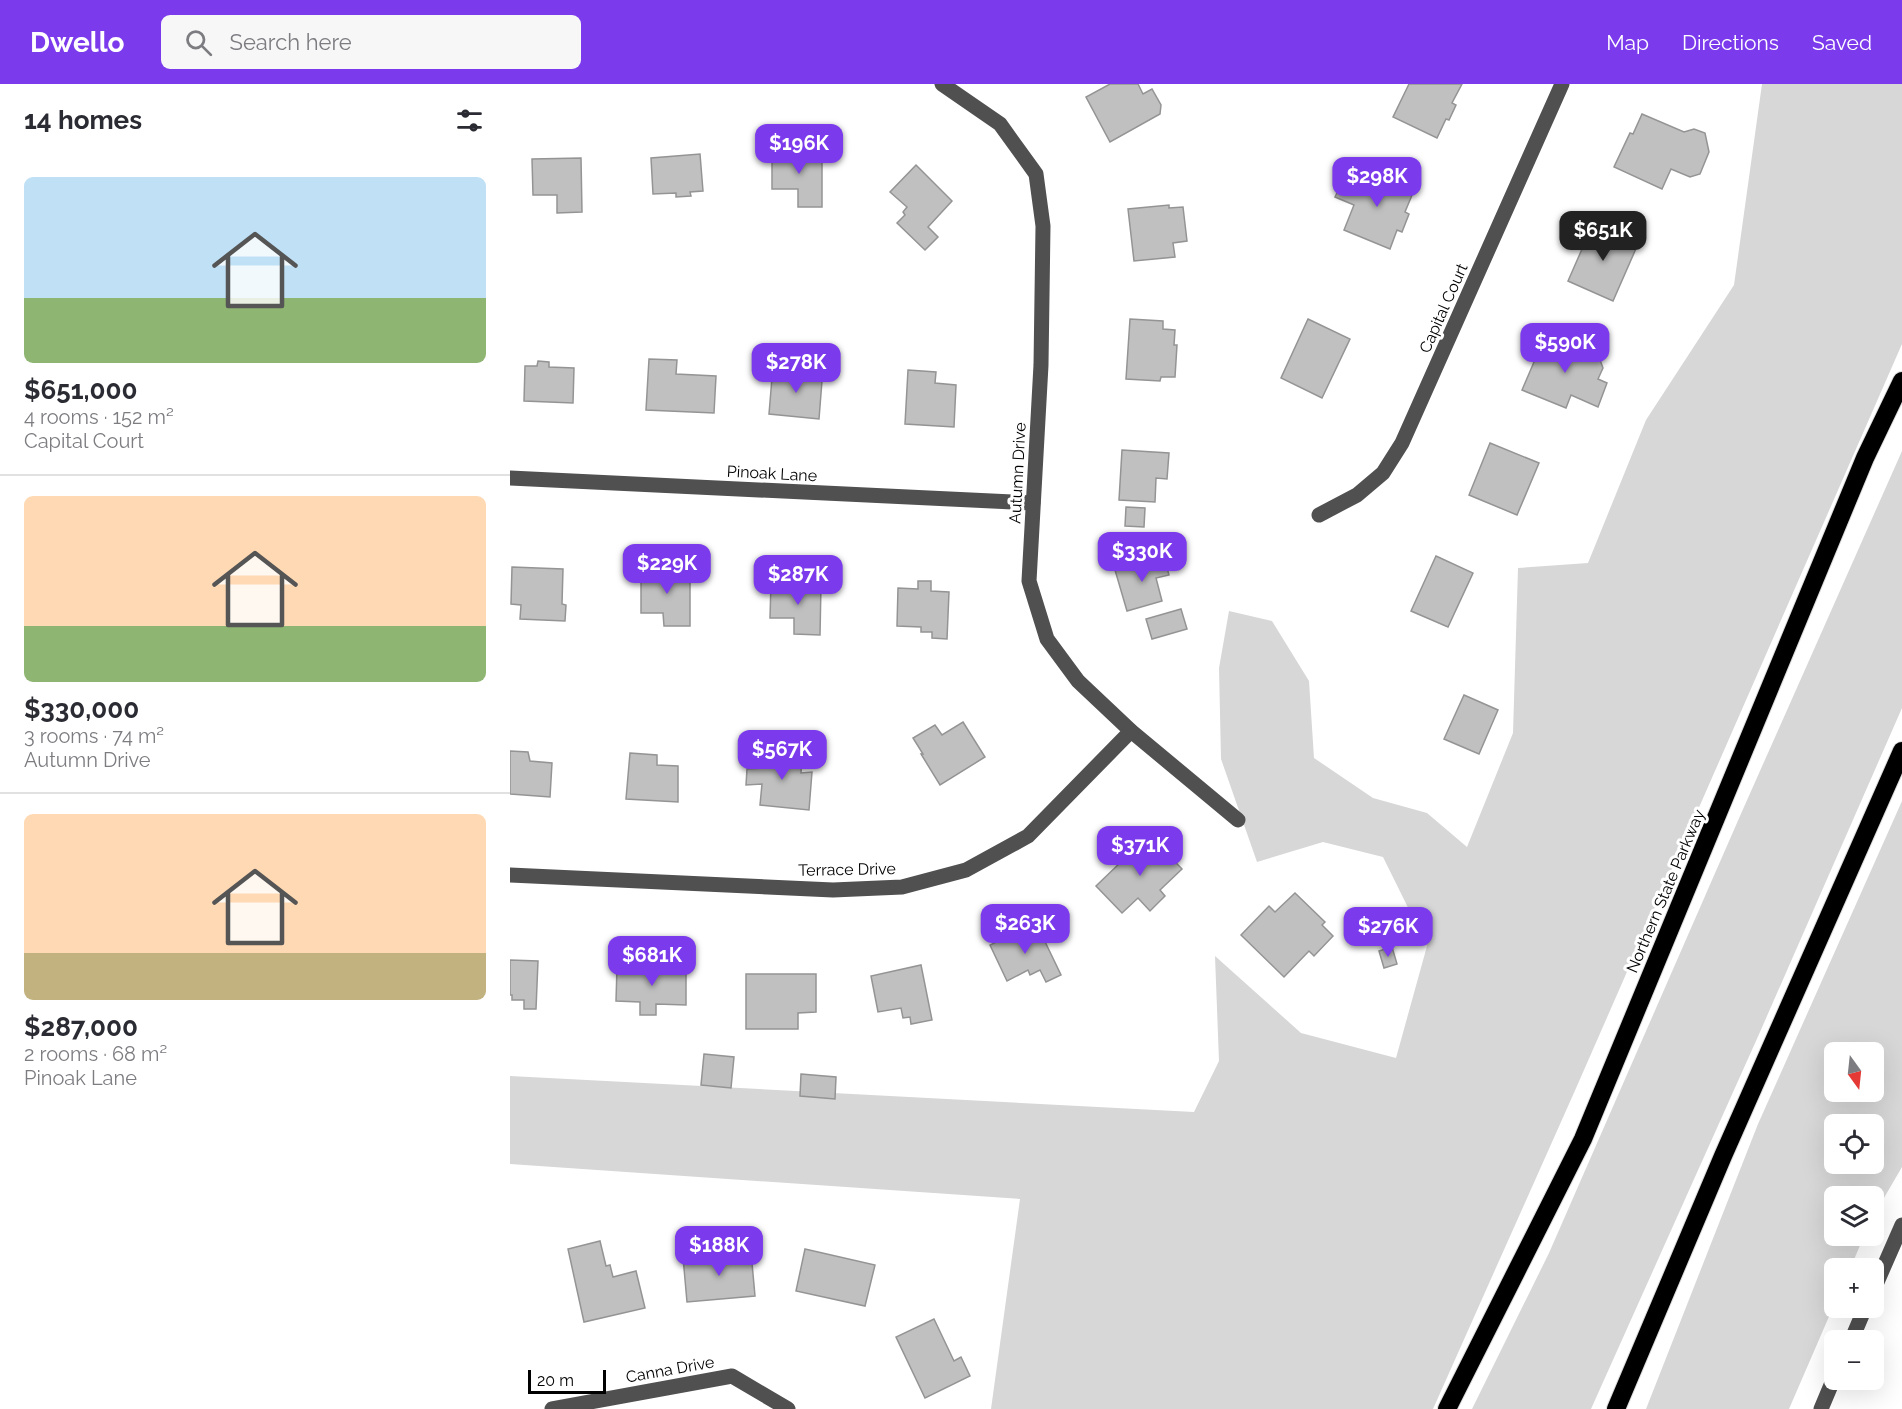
<!DOCTYPE html>
<meta charset="utf-8">
<style>
:root{--surface:#fff;--page:#f7f7f7;--text:#2b2b33;--muted:#7c7c81;--line:#e1e1e2;--accent:#7c3aed}
body{margin:0;font-family:Raleway,sans-serif;background:var(--page);color:var(--text);height:100vh;display:flex;flex-direction:column;font-size:22px;white-space:nowrap}
*{box-sizing:border-box;margin:0}
p{font-size:20px;color:var(--muted)}
.icon{flex:none;width:33px;height:33px;fill:none;stroke:currentColor;stroke-width:2;stroke-linecap:round;stroke-linejoin:round}
.map{position:relative;flex:1;overflow:hidden}
.side{display:flex;flex-direction:column;background:var(--surface);width:510px}
.side>*{flex:none}
.needle{width:39px;rotate:165deg}
.fabs{position:absolute;left:1314px;top:958px;display:grid;gap:12px}
.fabs a{display:grid;place-items:center;width:60px;height:60px;border-radius:9px;background:var(--surface);box-shadow:0 6px 24px #0002;font-size:30px}
.scale{position:absolute;left:18px;bottom:15px;width:78px;box-sizing:border-box;padding-left:6px;border:3px solid #000;border-top:0;font-size:16px;line-height:21px;white-space:nowrap;color:#000;-webkit-text-stroke:4px #fff;paint-order:stroke}
.price{position:absolute;translate:-50% -51px;padding:0 14px;border-radius:12px;background:var(--accent);color:#fff;font-size:20px;line-height:39px;filter:drop-shadow(0 2px 3px #0008)}
.price::after{content:'';position:absolute;left:50%;top:36px;width:18px;height:14px;margin-left:-9px;background:inherit;clip-path:polygon(0 0,100% 0,50% 100%)}
.price.on{background:#222;color:#fff}
ul{padding:0;list-style:none}
li{display:grid;align-content:center;gap:12px;height:318px;padding:0 24px}
li+li{border-top:2px solid var(--line)}
li span{display:grid;place-items:center;height:186px;border-radius:9px;color:#555}
li>.icon{margin-inline-start:auto}
span .icon{width:108px;height:108px;fill:#fffc;stroke-width:1}
li b{font-size:26px}
h2{display:flex;justify-content:space-between;align-items:center;height:72px;padding:0 24px;font-size:26px}
header{display:flex;align-items:center;gap:36px;box-sizing:border-box;height:84px;padding:0 30px;background:var(--accent);color:#fff}
header strong{font-size:28px}
nav{display:flex;gap:33px;margin-inline-start:auto;font-size:21px}
.search{width:420px;height:54px;background:var(--page);display:flex;align-items:center;gap:15px;box-sizing:border-box;padding:0 21px;border-radius:9px;color:var(--muted);font-size:22px}
main{display:flex;flex:1;min-height:0}
.map>svg:first-child{display:block}
.green{fill:#d7d7d7;fill-rule:evenodd}
.building{fill:#c0c0c0;stroke:#949494;stroke-width:1.5}
.lines{fill:none;stroke-linecap:round;stroke-linejoin:round}
.highway-casing{stroke:#dbdbdb;stroke-width:20}
.minor{stroke:#505050;stroke-width:15}
.highway{stroke:#000;stroke-width:18}
.labels{text-anchor:middle;stroke-width:6;stroke-linejoin:round;paint-order:stroke}
.street-label{font-size:16px;fill:#000;stroke:#fff}
</style>
<header>
<strong>Dwello</strong>
<div class="search"><svg class="icon" aria-label="search" viewBox="0 0 24 24"><circle cx="10" cy="10" r="6"/><path d="M15 15l6 6"/></svg>Search here</div>
<nav><a>Map</a><a>Directions</a><a>Saved</a></nav>
</header>
<main>
<section class="side">
<h2>14 homes<svg class="icon" aria-label="filters" viewBox="0 0 24 24"><path d="M4 7h16M4 17h16"/><circle cx="9" cy="7" r="2"/><circle cx="15" cy="17" r="2"/></svg></h2>
<ul>
<li><span style="background:linear-gradient(#bfe0f5 65%,#8fb573 0)"><svg class="icon" aria-label="home" viewBox="0 0 24 24"><path d="M3 11l9-7 9 7M6 9v11h12V9"/></svg></span><div><b>$651,000</b><p>4 rooms · 152 m²</p><p>Capital Court</p></div></li>
<li><span style="background:linear-gradient(#ffd9b3 70%,#8fb573 0)"><svg class="icon" aria-label="home" viewBox="0 0 24 24"><path d="M3 11l9-7 9 7M6 9v11h12V9"/></svg></span><div><b>$330,000</b><p>3 rooms · 74 m²</p><p>Autumn Drive</p></div></li>
<li><span style="background:linear-gradient(#ffd9b3 75%,#c2b280 0)"><svg class="icon" aria-label="home" viewBox="0 0 24 24"><path d="M3 11l9-7 9 7M6 9v11h12V9"/></svg></span><div><b>$287,000</b><p>2 rooms · 68 m²</p><p>Pinoak Lane</p></div></li>
</ul>
</section>
<div class="map">
<svg width="1392" height="1325" viewBox="0 0 1392 1325">
<rect width="100%" height="100%" fill="#fff"/>
<!-- green -->
<g class="green">
<polygon points="1252,0 1392,0 1392,260 1067,1002 923,1325 481,1325 510,1115 0,1080 0,992 684,1028 709,977 705,872 791,949 886,974 917,862 873,773 813,758 747,778 711,675 709,584 719,527 762,537 799,597 804,674 863,714 917,729 957,763 1003,649 1008,484 1078,479 1136,336 1224,201"/>
<polygon points="1392,367 1392,624 1250,948 1081,1325 962,1325 1039,1169 1230,732"/>
<path d="M1392,717V1083L1364,1131V1113H1324V1152H1354L1340,1185H1324V1221L1279,1325H1136L1248,1040ZM1324,969H1364V1008H1324ZM1324,1041H1364V1080H1324Z"/>
</g>
<!-- building -->
<g class="building">
<polygon points="600,0 628,0 633,10 642,5 651,21 650,30 600,58 576,13"/>
<polygon points="899,0 952,0 942,19 946,21 939,36 936,35 927,54 883,33"/>
<polygon points="1132,30 1174,48 1184,45 1195,49 1199,68 1190,90 1180,93 1161,85 1152,105 1104,83 1120,49 1123,50"/>
<polygon points="292,58 292,69 312,68 312,123 288,123 288,105 262,105 262,68 283,68 283,61"/>
<polygon points="190,70 193,107 180,108 181,112 166,113 166,109 143,110 141,74"/>
<polygon points="71,74 72,128 47,129 47,111 23,111 22,75"/>
<polygon points="406,81 442,117 418,143 428,153 415,166 387,139 395,131 393,128 397,123 380,108"/>
<polygon points="860,85 905,104 895,128 899,130 892,148 887,146 880,165 834,146 844,121 825,113 833,96 852,104"/>
<polygon points="659,121 659,124 673,123 677,157 663,159 665,173 624,177 618,125"/>
<polygon points="1083,140 1128,160 1103,217 1058,197"/>
<polygon points="620,235 653,237 653,245 665,246 664,261 667,261 665,293 651,293 650,297 616,295"/>
<polygon points="798,235 840,255 812,314 771,294"/>
<polygon points="1036,250 1089,273 1093,284 1088,295 1097,299 1088,323 1061,311 1056,324 1012,306"/>
<polygon points="139,275 167,276 166,290 206,292 204,329 136,326"/>
<polygon points="28,277 39,278 39,283 64,284 63,319 14,317 15,282 27,282"/>
<polygon points="274,283 304,285 303,296 312,297 309,335 259,330 262,294 273,296"/>
<polygon points="398,286 426,288 425,299 446,301 444,343 395,340"/>
<polygon points="980,359 1029,379 1007,431 959,411"/>
<polygon points="612,366 659,369 657,395 646,394 645,418 609,416"/>
<polygon points="616,423 635,424 634,443 615,442"/>
<polygon points="654,472 659,491 646,494 652,517 617,527 605,486"/>
<polygon points="926,472 963,489 938,543 901,527"/>
<polygon points="148,480 162,480 169,487 169,492 180,492 180,542 154,542 153,529 131,529 131,489 149,489"/>
<polygon points="2,483 53,485 52,520 56,521 55,537 10,535 11,521 1,520"/>
<polygon points="408,497 421,497 421,507 439,508 437,555 422,554 422,548 411,548 411,543 387,542 388,504 408,505"/>
<polygon points="261,499 311,501 310,551 284,550 284,534 260,534"/>
<polygon points="671,525 677,545 642,555 636,535"/>
<polygon points="954,611 988,626 969,670 934,655"/>
<polygon points="453,638 475,673 430,701 411,670 413,670 403,654 425,641 432,651"/>
<polygon points="0,667 18,668 20,677 42,679 40,713 0,710"/>
<polygon points="254,668 292,671 291,689 302,688 299,726 250,721 252,700 236,701 237,685 253,684"/>
<polygon points="120,669 147,671 147,681 168,682 168,718 116,715"/>
<polygon points="639,751 672,785 650,806 655,812 640,827 628,814 612,829 586,802"/>
<polygon points="785,809 815,838 812,841 823,852 804,872 799,867 774,893 731,851 759,822 765,828"/>
<polygon points="526,839 551,891 536,898 530,886 520,891 518,886 497,897 480,861"/>
<polygon points="882,863 887,880 874,884 869,867"/>
<polygon points="0,876 28,877 26,925 14,925 14,916 2,916 2,911 0,911"/>
<polygon points="411,881 422,936 401,940 400,933 393,934 391,924 368,928 361,892"/>
<polygon points="107,883 176,884 176,921 146,920 146,931 130,931 130,918 106,917"/>
<polygon points="236,890 306,890 306,928 288,929 288,945 236,945"/>
<polygon points="194,970 224,973 221,1004 191,1001"/>
<polygon points="291,990 326,993 325,1015 290,1012"/>
<polygon points="90,1157 96,1182 100,1181 103,1193 126,1187 135,1224 74,1238 58,1165"/>
<polygon points="295,1165 365,1181 355,1222 286,1207"/>
<polygon points="241,1168 245,1212 177,1218 173,1173"/>
<polygon points="424,1235 444,1277 451,1273 460,1292 415,1314 386,1253"/>
</g>
<g class="lines">
<defs>
<g id="highway">
<polyline points="937,1325 1073,1055 1355,374 1392,297"/>
<polyline points="1106,1325 1213,1072 1392,667"/>
</g>
</defs>
<!-- highway casing -->
<use href="#highway" class="highway-casing"/>
<!-- minor -->
<g class="minor">
<polyline points="432,0 490,40 526,90 533,142 531,281 519,497 537,555 568,597 621,647 728,736"/>
<polyline points="0,394 523,419"/>
<polyline points="809,431 847,411 873,389 892,359 1052,0"/>
<polyline points="0,791 323,806 392,803 456,786 518,752 621,647"/>
<polyline points="1364,1205 1392,1141"/>
<polyline points="1341,1257 1355,1224"/>
<polyline points="42,1325 222,1292 278,1325"/>
<polyline points="1311,1325 1324,1294"/>
</g>
<!-- highway -->
<use href="#highway" class="highway"/>
</g>
<g class="labels">
<!-- street labels -->
<g class="street-label">
<text transform="translate(933 224) rotate(-66)" y="6">Capital Court</text>
<text transform="translate(262 389) rotate(3)" y="6">Pinoak Lane</text>
<text transform="translate(507 389) rotate(-87)" y="6">Autumn Drive</text>
<text transform="translate(337 785) rotate(-1)" y="6">Terrace Drive</text>
<text transform="translate(1155 807) rotate(-67)" y="6">Northern State Parkway</text>
<text transform="translate(160 1285) rotate(-10)" y="6">Canna Drive</text>
</g>
</g>
</svg>
<div class="fabs">
<a><svg class="needle" viewBox="-14 -14 28 28"><path d="M0-13l5 13h-10z" fill="#e53935"/><path d="M0 13l5-13h-10z" fill="#7c7c81"/></svg></a>
<a><svg class="icon" aria-label="locate" viewBox="0 0 24 24"><circle cx="12" cy="12" r="6"/><path d="M12 2v4M12 18v4M2 12h4M18 12h4"/></svg></a>
<a><svg class="icon" aria-label="layers" viewBox="0 0 24 24"><path d="M12 4l9 5-9 5-9-5zM3 14l9 5 9-5"/></svg></a>
<a>+</a>
<a>−</a>
</div>
<div class="scale">20 m</div>
<b class="price" style="left:289px;top:91px">$196K</b>
<b class="price" style="left:867px;top:124px">$298K</b>
<b class="price on" style="left:1093px;top:178px">$651K</b>
<b class="price" style="left:1055px;top:290px">$590K</b>
<b class="price" style="left:286px;top:310px">$278K</b>
<b class="price" style="left:632px;top:499px">$330K</b>
<b class="price" style="left:157px;top:511px">$229K</b>
<b class="price" style="left:288px;top:522px">$287K</b>
<b class="price" style="left:272px;top:697px">$567K</b>
<b class="price" style="left:630px;top:793px">$371K</b>
<b class="price" style="left:515px;top:871px">$263K</b>
<b class="price" style="left:878px;top:874px">$276K</b>
<b class="price" style="left:142px;top:903px">$681K</b>
<b class="price" style="left:209px;top:1193px">$188K</b>
</div>
</main>
